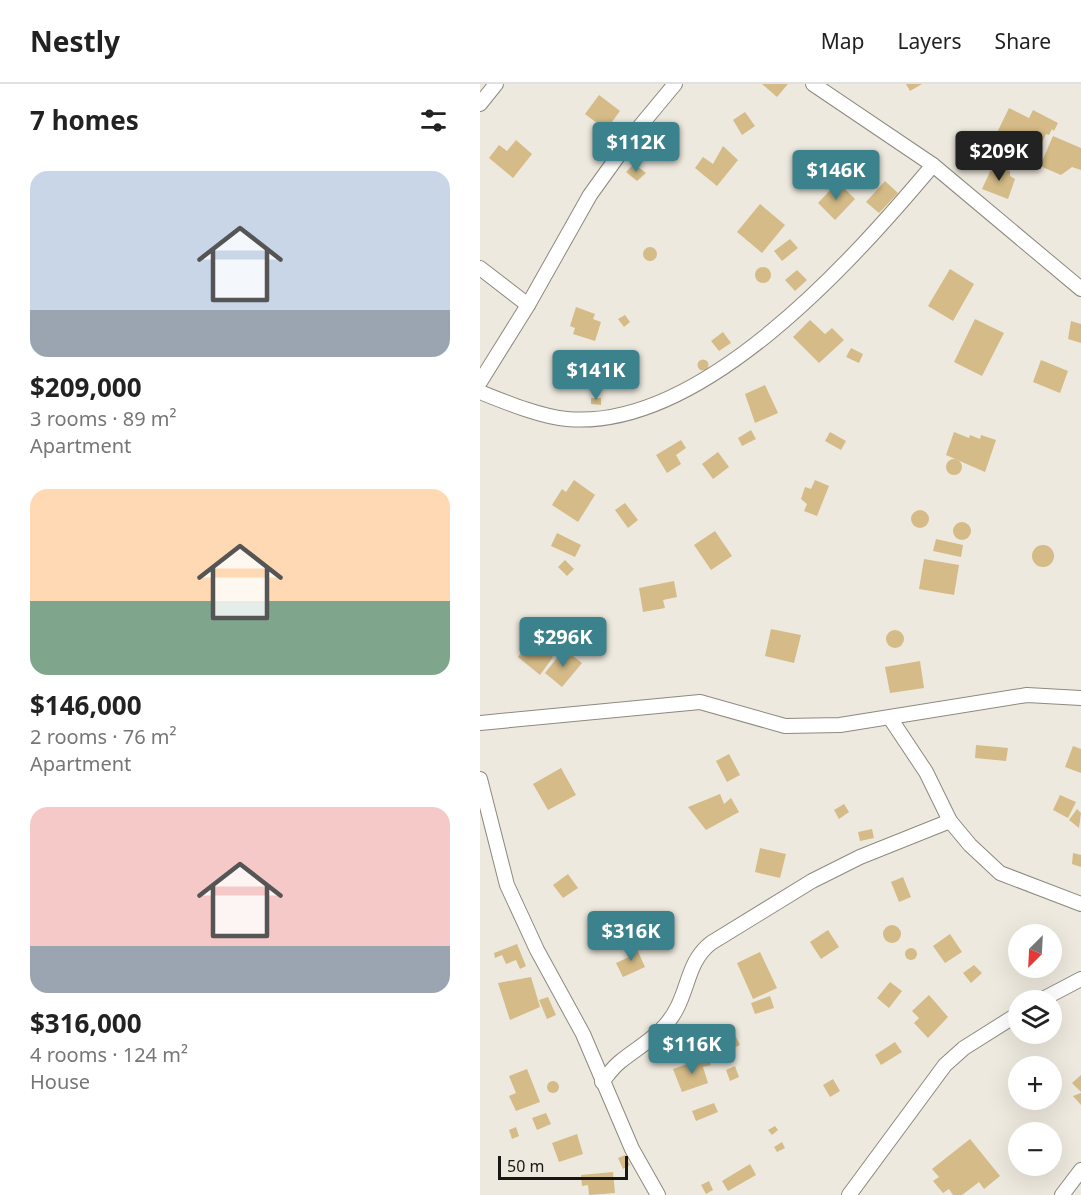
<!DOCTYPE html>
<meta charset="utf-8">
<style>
:root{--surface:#fff;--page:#f2f2f2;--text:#222;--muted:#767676;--line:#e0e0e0;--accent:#3c828d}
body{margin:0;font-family:"Noto Sans",sans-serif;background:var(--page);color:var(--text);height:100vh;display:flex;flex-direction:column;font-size:22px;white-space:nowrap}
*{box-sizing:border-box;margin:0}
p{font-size:20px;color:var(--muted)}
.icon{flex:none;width:33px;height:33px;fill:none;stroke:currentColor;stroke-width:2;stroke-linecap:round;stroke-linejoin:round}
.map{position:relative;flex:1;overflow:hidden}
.panel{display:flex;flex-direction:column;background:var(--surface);width:480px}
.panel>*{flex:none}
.needle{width:39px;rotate:204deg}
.fabs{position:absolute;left:528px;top:840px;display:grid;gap:12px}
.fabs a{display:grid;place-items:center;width:54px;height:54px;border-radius:50%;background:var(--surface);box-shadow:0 6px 24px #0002;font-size:30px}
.scale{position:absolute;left:18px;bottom:15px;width:130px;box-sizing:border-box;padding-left:6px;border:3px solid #181713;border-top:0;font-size:16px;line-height:21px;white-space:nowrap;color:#181713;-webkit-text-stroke:4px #eee9de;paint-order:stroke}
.price{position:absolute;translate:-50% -51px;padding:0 14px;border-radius:6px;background:var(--accent);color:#fff;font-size:20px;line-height:39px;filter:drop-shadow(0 2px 3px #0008)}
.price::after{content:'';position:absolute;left:50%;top:36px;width:18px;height:14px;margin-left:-9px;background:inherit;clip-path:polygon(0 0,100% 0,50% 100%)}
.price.active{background:#222;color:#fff}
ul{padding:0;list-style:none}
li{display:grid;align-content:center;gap:12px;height:318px;padding:0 30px}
li span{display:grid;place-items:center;height:186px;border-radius:18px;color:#555}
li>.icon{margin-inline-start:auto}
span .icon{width:108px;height:108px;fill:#fffc;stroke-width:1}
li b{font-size:26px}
h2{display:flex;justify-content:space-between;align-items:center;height:72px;padding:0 30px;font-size:26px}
header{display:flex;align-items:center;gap:36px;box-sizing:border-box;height:84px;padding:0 30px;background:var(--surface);border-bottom:2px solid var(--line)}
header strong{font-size:28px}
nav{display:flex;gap:33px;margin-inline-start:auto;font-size:21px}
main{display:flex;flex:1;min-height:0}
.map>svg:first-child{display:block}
.building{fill:#d4bb87}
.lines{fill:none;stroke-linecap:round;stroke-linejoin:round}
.minor-casing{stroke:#8e897f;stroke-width:16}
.minor{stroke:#fff;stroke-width:14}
</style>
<header>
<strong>Nestly</strong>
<nav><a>Map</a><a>Layers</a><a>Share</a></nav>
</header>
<main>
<section class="panel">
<h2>7 homes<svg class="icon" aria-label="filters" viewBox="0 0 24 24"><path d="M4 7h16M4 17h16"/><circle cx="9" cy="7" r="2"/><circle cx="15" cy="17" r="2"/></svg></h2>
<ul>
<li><span style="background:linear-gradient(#c9d6e8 75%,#9aa5b1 0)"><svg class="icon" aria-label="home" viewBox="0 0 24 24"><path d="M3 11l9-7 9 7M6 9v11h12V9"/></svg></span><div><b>$209,000</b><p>3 rooms · 89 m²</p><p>Apartment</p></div></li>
<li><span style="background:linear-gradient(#ffd9b3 60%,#7fa58c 0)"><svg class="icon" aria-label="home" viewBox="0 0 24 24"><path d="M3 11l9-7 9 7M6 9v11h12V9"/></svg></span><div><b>$146,000</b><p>2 rooms · 76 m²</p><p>Apartment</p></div></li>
<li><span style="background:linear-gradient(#f6c9c9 75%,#9aa5b1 0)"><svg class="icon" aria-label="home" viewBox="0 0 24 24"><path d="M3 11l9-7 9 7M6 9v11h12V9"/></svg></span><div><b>$316,000</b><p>4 rooms · 124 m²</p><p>House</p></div></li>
</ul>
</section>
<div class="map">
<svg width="601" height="1111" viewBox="0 0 601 1111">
<rect width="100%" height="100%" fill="#eee9de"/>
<!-- building -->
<g class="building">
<polygon points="282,0 308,0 297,13"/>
<polygon points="426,0 442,0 430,7"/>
<polygon points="119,11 140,27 126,46 105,30"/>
<polygon points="529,24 549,34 553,26 578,39 574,47 572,45 569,51 566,50 557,68 551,65 545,77 511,61"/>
<polygon points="265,28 275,42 262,51 253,36"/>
<polygon points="573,52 601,64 601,86 592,83 581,91 560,82"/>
<polygon points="36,56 52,70 33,94 9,74 19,61 27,67"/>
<polygon points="243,62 258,76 237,102 215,84 223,73 233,80"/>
<polygon points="514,79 530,87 530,92 535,95 528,115 502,105"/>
<polygon points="154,80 166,89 157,97 146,88"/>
<polygon points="405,97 418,109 399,129 386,118"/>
<polygon points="358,98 375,115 355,136 338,119"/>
<polygon points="280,120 305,141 282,169 257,148"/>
<polygon points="310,155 318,164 302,177 294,167"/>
<circle cx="170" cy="170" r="7"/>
<circle cx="283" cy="191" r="8"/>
<polygon points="470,185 494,200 473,237 448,222"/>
<polygon points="317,186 327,196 315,207 305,196"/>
<polygon points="96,223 115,230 113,235 121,238 115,257 93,250 95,244 90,242"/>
<polygon points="145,231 150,238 144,243 138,235"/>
<polygon points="495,235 524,249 502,292 474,278"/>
<polygon points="330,236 345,250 352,244 364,256 339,279 313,253"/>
<polygon points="591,237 601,240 601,259 588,255"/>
<polygon points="243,248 251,259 239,267 231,257"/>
<polygon points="371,264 383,270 379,279 366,273"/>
<circle cx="223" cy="281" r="5.5"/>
<circle cx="126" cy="282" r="6"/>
<polygon points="561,276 588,287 580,309 553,298"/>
<polygon points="285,301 298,329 275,339 265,310"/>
<polygon points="111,314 121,314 121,321 111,320"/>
<polygon points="271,346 276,355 262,362 258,354"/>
<polygon points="350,348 366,357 361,366 345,357"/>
<polygon points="474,348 489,354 490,351 500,355 501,351 516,356 505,388 466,371"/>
<polygon points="201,356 206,364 196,371 201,380 187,389 176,371"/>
<polygon points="238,368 249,383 233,395 222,380"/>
<circle cx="474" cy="383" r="8"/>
<polygon points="94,396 115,411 98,438 72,421 82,405 86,408"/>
<polygon points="335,396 349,402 337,432 324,427 327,420 321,415 325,403 331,405"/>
<polygon points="145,419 158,436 148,444 135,426"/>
<circle cx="440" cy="435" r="9"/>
<circle cx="482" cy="447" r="9"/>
<polygon points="235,447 252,472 231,486 214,461"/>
<polygon points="77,449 101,461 95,473 71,462"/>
<polygon points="456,455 483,461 481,473 453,467"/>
<circle cx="563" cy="472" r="11"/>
<polygon points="444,475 479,481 474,511 439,505"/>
<polygon points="85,476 94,485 87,492 78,483"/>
<polygon points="194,497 197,513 183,516 185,524 163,528 159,504"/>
<polygon points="57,535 64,540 57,549 50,543"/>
<polygon points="291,545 321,551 314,579 285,572"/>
<circle cx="415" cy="555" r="9"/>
<polygon points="50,554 73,573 60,591 38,573"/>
<polygon points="84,565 102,579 82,603 65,589"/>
<polygon points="440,577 444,604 410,609 405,583"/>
<polygon points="496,661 528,664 526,677 495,674"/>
<polygon points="593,662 601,665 601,689 585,683"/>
<polygon points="249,670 260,691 247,698 236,677"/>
<polygon points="81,684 96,711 68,726 53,700"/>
<polygon points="240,710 244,720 251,714 259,728 226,746 208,723"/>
<polygon points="580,711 596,718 588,734 573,726"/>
<polygon points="364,720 369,728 359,735 354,726"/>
<polygon points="597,725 601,729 599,744 589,736"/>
<polygon points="392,745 394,754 380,757 378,748"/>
<polygon points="280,764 306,770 300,794 275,788"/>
<polygon points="593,769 601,771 601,783 592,780"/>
<polygon points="88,790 98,804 83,814 73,801"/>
<polygon points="423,793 431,813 419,818 411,798"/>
<circle cx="412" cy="850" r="9"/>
<polygon points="348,846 359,863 341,875 330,858"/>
<polygon points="470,850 482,868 465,879 453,862"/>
<polygon points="37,860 46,882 40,885 36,876 26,880 22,871 15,874 14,869"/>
<polygon points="155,861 165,883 143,893 136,879 149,873 145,865"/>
<circle cx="431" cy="870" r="6"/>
<polygon points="280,868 297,904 273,915 257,879"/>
<polygon points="494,881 502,889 491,899 483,889"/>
<polygon points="51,893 60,923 30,936 18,899"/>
<polygon points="410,898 422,907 409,924 397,914"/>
<polygon points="449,911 468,933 448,954 434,939 439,934 432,927"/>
<polygon points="290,912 294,924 275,930 271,919"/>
<polygon points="68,913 76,931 67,935 59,916"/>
<polygon points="255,951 260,961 249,966 244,956"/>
<polygon points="415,958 422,968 401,981 395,971"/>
<polygon points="228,973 231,981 223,983 228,999 202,1008 193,985"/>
<polygon points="255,982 259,993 250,997 246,986"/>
<polygon points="47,985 60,1018 36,1027 29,1012 36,1009 29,992"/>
<polygon points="601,991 601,1008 592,999"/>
<polygon points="353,995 360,1007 350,1013 343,1001"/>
<circle cx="73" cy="1003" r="6"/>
<polygon points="601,1009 601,1021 593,1012"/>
<polygon points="234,1019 238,1028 216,1037 212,1027"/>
<polygon points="66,1029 71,1040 57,1046 52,1034"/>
<polygon points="295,1042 298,1046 292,1051 288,1046"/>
<polygon points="36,1043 39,1052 32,1055 29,1046"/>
<polygon points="97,1050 103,1070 79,1078 72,1059"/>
<polygon points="490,1055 520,1092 504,1105 499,1098 482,1111 473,1111 469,1105 463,1109 453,1097 459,1093 452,1085"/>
<polygon points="302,1058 305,1064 297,1068 294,1063"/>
<polygon points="145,1071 150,1081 143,1085 138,1074"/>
<polygon points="270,1080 276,1091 248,1107 242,1097"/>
<polygon points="133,1088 135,1109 109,1111 108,1101 102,1102 101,1091"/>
<polygon points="229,1097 233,1106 226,1110 221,1101"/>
</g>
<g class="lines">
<defs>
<g id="minor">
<polyline points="333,0 453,81 601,205"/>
<polyline points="0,20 16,0"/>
<polyline points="0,184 48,221"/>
<polyline points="0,298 48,221 110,111 156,47 195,0"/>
<path d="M0,308C25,318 61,333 87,335C222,347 374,175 453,81"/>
<polyline points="410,634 446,688 470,737 490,761 520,789 601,820"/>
<polyline points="0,639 220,618 305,642 360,641 547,611 601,614"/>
<polyline points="0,695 27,801 57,866 103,950 152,1065 178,1111"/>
<polyline points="561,916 601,895"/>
<path d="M122,998C128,991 133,983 141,977C162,960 184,950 197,924C209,901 209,876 231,859L332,797L380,773L470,737"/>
<polyline points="369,1111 465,981 484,964 538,930"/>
<polyline points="582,1111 601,1086"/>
</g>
</defs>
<!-- minor casing -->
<use href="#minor" class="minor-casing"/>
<!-- minor -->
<use href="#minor" class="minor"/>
</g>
</svg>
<div class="fabs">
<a><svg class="needle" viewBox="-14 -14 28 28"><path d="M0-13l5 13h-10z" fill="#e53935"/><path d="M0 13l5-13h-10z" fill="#767676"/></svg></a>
<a><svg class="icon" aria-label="layers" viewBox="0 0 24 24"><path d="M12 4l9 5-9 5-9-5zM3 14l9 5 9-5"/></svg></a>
<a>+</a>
<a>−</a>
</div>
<div class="scale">50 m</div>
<b class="price" style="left:156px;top:89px">$112K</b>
<b class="price active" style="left:519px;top:98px">$209K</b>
<b class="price" style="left:356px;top:117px">$146K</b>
<b class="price" style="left:116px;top:317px">$141K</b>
<b class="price" style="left:83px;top:584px">$296K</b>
<b class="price" style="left:151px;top:878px">$316K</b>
<b class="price" style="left:212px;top:991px">$116K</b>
</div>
</main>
